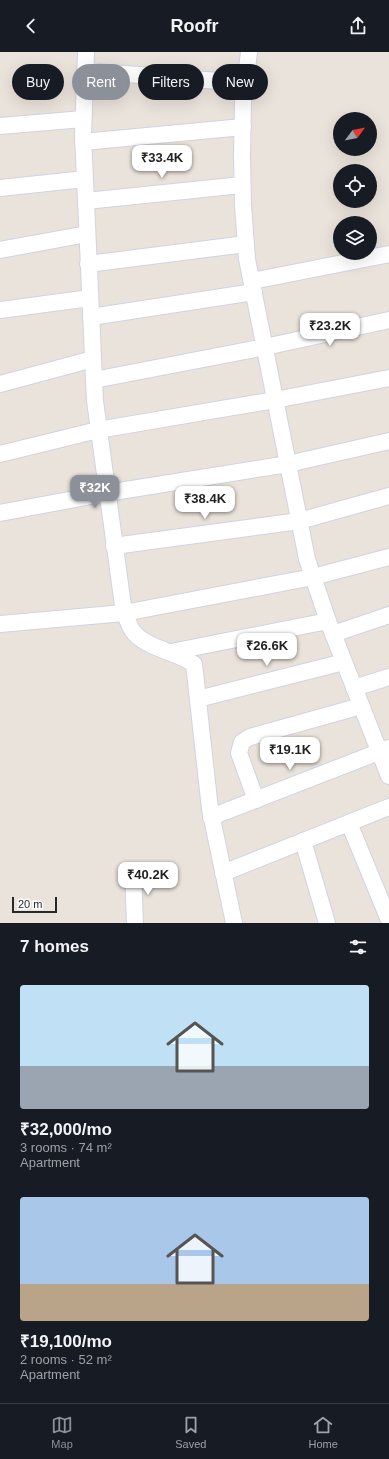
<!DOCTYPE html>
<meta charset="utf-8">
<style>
:root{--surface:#171b24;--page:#20242c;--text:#f1f3f6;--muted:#9ea1a6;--line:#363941;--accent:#8c9099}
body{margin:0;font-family:Helvetica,sans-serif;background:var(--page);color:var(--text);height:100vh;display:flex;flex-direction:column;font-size:15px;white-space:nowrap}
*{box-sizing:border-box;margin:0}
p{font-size:13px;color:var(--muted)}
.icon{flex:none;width:22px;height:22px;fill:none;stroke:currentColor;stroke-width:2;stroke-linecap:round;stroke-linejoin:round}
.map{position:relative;height:871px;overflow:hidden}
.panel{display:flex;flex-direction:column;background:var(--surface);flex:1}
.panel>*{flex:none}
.hud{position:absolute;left:12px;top:12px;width:365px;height:36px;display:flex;gap:8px}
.needle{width:26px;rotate:58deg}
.fabs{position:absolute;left:333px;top:60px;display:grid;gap:8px}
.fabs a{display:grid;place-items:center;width:44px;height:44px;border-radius:50%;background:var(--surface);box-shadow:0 4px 16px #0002;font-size:20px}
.scale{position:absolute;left:12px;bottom:10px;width:45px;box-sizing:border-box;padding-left:4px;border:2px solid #282828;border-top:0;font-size:11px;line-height:14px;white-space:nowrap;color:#282828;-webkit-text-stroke:3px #fff;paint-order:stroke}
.price{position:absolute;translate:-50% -34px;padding:0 9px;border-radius:8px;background:#fff;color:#222;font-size:13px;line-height:26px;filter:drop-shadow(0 1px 2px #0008)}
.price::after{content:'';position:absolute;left:50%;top:24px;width:12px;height:9px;margin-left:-6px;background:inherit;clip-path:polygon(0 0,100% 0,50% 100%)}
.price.active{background:var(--accent);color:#fff}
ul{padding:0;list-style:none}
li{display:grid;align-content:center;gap:8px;height:212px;padding:0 20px}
li span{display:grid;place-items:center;height:124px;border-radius:4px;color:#555}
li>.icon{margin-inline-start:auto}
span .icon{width:72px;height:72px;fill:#fffc;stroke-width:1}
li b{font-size:17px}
h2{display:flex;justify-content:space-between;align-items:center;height:48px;padding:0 20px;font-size:17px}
.pill{padding:0 14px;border-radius:18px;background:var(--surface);box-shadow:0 4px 16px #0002;font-size:14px;line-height:36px}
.pill.active{background:var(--accent);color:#fff}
header{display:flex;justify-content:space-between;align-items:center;height:52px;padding:0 20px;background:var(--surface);font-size:18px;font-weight:700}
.tabs{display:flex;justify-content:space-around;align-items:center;height:56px;border-top:1px solid var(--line);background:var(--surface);font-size:11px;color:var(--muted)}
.tabs a{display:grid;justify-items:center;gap:2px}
.tabs .active{color:var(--accent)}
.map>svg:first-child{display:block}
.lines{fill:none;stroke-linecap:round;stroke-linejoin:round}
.street-casing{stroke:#d0d3e0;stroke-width:18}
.street{stroke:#fff;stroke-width:16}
</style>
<header><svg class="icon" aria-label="back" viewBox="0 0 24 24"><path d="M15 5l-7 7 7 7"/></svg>Roofr<svg class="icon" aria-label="share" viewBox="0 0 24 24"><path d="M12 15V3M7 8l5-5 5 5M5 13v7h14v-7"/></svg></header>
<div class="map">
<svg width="389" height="871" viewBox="0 0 389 871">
<rect width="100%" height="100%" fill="#eae3db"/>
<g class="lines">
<defs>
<g id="street">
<path d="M86,0L83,83L95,349L124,561C127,566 129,573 132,578C144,596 175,599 194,612L210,757L234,871"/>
<polyline points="249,0 243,50 242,104 243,153 247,207 307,507 328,569 389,724"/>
<polyline points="85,19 246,31"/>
<polyline points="0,74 83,67"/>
<polyline points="83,90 243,75"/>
<polyline points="0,136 85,127"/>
<polyline points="86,149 242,133"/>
<polyline points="0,198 87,182"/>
<polyline points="88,212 246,192"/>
<polyline points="252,229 389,202"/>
<polyline points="0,258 90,246"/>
<polyline points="91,265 254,240"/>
<polyline points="94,328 265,295 389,268"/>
<polyline points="0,332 93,307"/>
<polyline points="0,402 98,378 275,348 389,326"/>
<polyline points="0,461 107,441 288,412 389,389"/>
<polyline points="114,494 299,469 389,444"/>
<polyline points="0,572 124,561 313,525 389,505"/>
<polyline points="333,582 389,563"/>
<polyline points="171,600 328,569"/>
<polyline points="354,636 389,625"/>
<polyline points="198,647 344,610"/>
<polyline points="256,748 239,701 242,690 250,685 361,654"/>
<polyline points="211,765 389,696"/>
<polyline points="349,771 389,868"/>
<polyline points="303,789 327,871"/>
<polyline points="133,819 135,871"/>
<polyline points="223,821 389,755"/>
</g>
</defs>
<!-- street casing -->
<use href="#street" class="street-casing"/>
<!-- street -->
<use href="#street" class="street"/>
</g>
</svg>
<div class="fabs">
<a><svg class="needle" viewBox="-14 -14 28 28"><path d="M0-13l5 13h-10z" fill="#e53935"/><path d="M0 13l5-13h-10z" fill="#9ea1a6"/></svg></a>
<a><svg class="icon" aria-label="locate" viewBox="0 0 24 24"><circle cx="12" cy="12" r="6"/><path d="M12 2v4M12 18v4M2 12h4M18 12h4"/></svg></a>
<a><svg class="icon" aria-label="layers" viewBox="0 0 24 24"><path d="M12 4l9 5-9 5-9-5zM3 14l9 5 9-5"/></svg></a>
</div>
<div class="scale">20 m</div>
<b class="price" style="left:162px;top:127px">₹33.4K</b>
<b class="price" style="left:330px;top:295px">₹23.2K</b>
<b class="price active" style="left:95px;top:457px">₹32K</b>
<b class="price" style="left:205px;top:468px">₹38.4K</b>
<b class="price" style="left:267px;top:615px">₹26.6K</b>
<b class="price" style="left:290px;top:719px">₹19.1K</b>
<b class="price" style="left:148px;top:844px">₹40.2K</b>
<div class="hud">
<a class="pill">Buy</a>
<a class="pill active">Rent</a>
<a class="pill">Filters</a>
<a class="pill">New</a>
</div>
</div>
<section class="panel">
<h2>7 homes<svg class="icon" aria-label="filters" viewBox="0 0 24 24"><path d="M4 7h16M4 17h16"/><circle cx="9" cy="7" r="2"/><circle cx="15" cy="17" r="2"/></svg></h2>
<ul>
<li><span style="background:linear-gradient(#bfe0f5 65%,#9aa5b1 0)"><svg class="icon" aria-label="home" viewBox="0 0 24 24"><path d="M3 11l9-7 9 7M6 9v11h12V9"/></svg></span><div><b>₹32,000/mo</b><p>3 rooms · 74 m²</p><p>Apartment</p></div></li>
<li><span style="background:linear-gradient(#a9c7e8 70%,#b9a48a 0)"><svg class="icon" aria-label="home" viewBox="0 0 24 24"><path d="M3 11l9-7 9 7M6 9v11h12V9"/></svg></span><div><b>₹19,100/mo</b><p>2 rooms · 52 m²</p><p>Apartment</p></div></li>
</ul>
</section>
<nav class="tabs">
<a class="active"><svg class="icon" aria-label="map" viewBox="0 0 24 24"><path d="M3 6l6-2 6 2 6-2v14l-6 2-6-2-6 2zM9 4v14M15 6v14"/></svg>Map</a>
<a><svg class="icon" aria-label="saved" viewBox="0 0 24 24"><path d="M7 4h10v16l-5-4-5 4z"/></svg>Saved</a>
<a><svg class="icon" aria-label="home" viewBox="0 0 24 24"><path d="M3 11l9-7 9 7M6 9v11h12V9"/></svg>Home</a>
</nav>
